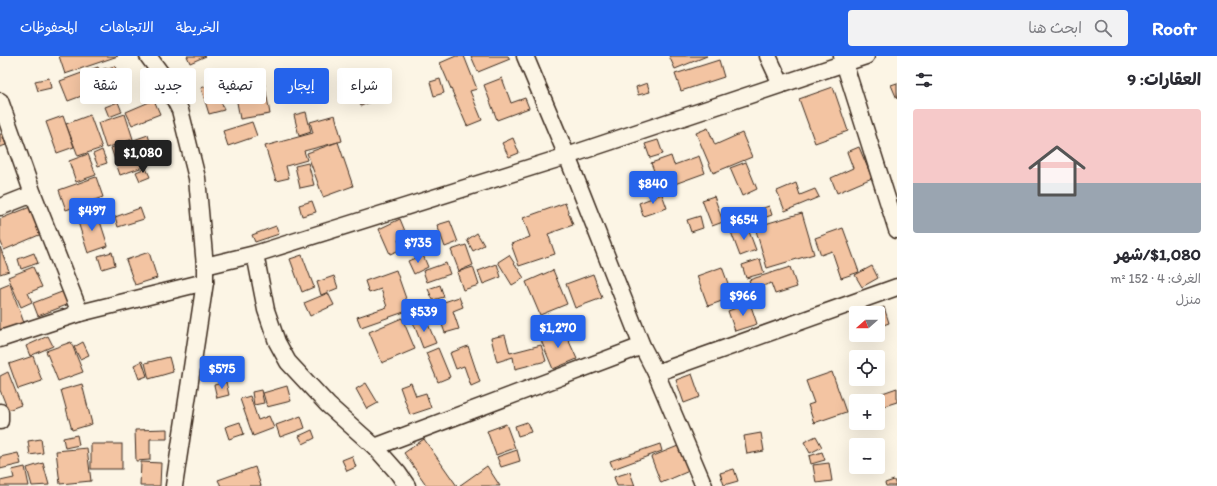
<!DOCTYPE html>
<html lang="ar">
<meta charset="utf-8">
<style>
:root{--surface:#fff;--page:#f2f2f3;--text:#2b2b33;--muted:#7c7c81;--line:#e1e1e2;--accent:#2563eb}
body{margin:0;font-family:Itim,"Playpen Sans Arabic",sans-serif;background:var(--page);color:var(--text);direction:rtl;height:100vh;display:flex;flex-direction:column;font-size:15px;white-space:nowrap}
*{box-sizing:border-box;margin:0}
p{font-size:13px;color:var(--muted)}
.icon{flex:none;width:22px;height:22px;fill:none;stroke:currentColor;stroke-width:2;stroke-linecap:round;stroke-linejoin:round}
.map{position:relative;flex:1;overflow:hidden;direction:ltr}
.sheet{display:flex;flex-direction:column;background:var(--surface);width:320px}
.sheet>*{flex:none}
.banner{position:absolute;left:12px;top:12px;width:380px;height:36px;direction:rtl;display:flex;gap:8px}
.needle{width:26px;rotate:249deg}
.buttons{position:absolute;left:849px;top:250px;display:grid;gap:8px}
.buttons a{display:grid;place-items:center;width:36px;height:36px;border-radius:4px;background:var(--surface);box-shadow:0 4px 16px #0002;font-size:20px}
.price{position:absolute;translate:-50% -34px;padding:0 9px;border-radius:4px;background:var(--accent);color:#fff;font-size:13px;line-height:26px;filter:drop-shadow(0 1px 2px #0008)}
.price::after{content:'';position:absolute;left:50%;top:24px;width:12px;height:9px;margin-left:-6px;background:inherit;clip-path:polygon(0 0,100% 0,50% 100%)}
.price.on{background:#222;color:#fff}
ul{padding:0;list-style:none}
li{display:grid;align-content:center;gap:8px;height:212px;padding:0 16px}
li+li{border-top:1px solid var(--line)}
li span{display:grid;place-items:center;height:124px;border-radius:4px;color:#555}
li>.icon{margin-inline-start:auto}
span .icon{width:72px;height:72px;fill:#fffc;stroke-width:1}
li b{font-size:17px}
h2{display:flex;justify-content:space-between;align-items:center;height:48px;padding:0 16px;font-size:17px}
.tag{padding:0 14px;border-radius:4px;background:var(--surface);box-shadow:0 4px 16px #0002;font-size:14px;line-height:36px}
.tag.on{background:var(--accent);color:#fff}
header{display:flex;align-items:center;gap:24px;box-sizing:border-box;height:56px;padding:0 20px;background:var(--accent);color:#fff}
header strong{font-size:19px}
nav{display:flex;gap:22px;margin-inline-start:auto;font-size:14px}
.search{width:280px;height:36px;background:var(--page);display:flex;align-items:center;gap:10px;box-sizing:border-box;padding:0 14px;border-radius:4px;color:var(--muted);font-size:15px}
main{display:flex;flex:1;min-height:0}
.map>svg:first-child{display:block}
.building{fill:#f3c4a2;stroke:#3b2a1e}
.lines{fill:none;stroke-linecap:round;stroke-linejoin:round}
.street-casing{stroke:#3b2a1e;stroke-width:19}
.street{stroke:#fcf5e5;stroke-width:16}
</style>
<header>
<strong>Roofr</strong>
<div class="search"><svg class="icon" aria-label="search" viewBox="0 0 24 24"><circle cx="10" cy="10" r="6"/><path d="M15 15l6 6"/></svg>ابحث هنا</div>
<nav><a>الخريطة</a><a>الاتجاهات</a><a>المحفوظات</a></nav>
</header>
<main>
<section class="sheet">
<h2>العقارات: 9<svg class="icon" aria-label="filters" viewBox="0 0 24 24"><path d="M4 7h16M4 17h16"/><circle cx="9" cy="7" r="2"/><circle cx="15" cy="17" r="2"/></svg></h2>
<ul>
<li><span style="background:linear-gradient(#f6c9c9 60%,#9aa5b1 0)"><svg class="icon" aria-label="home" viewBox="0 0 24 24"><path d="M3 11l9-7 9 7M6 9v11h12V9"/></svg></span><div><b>$1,080/شهر</b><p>الغرف: 4 · 152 m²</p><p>منزل</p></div></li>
</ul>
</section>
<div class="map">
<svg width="897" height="430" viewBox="0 0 897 430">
<rect width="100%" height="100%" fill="#fcf5e5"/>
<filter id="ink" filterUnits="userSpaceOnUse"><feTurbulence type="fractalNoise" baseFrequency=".025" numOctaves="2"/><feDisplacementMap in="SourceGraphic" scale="8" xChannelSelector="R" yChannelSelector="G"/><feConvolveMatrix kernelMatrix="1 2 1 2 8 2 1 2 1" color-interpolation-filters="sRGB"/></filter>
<g filter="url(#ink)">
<!-- building -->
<g class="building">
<polygon points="59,0 118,0 65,18"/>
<polygon points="187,0 206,0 190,7"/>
<polygon points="456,0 464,0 477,33 470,35 482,64 467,70 440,7"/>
<polygon points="471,0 508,0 510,3 478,16"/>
<polygon points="669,0 707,0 675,13"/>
<polygon points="719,4 724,21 681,35 675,18"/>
<polygon points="115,10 121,28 109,31 103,13"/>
<polygon points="98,11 106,31 68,45 60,25"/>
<polygon points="263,19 270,58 240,63 233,24"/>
<polygon points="49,22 51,32 38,35 35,25"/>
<polygon points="502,22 511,47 525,42 529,52 497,64 484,29"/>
<polygon points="440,23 444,37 434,40 430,26"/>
<polygon points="215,27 224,54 209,58 201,32"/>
<polygon points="647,27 650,36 638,39 636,31"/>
<polygon points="897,27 897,43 891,29"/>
<polygon points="833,31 848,75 815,87 799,43"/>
<polygon points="369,32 375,44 361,50 355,38"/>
<polygon points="154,44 160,58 132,69 126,56"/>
<polygon points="118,46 122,56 109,61 105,51"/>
<polygon points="306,56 311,76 299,80 294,59"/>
<polygon points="125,58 133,83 106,92 98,67"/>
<polygon points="90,59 102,92 78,100 66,68"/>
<polygon points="335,59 342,85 304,95 307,104 286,110 289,122 276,125 265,90 313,77 310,66"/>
<polygon points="63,60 74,91 57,97 46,66"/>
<polygon points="252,66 257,80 228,90 223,75"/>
<polygon points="708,72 715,89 742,77 752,101 713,117 696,77"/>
<polygon points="0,78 2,78 6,89 0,91"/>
<polygon points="148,79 151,89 140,93 146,110 120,119 111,92"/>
<polygon points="513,82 519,97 509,101 502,87"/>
<polygon points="658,84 663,98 650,102 645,88"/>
<polygon points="338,86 353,130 323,141 307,97"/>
<polygon points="859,91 872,122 837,137 831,122 853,112 847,96"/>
<polygon points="102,94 107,107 98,110 93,98"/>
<polygon points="88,98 96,119 76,126 69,105"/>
<polygon points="671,100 674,109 699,100 705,117 661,133 651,107"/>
<polygon points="746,106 757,133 742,140 730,112"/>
<polygon points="308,107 314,129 300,132 295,110"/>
<polygon points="146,112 150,121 140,125 136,116"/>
<polygon points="96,121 103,141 66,154 59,134"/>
<polygon points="796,127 800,139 815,133 819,141 785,155 777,135"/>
<polygon points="662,138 667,152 643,160 639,147"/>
<polygon points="714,140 723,166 712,170 702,144"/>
<polygon points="312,145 316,156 302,160 299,149"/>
<polygon points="565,147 573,169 548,178 555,198 519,210 511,188 530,181 523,162"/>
<polygon points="35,149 46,176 4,194 0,184 0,163"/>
<polygon points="769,150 772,159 755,165 752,156"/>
<polygon points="140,152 144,163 118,171 115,161"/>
<polygon points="97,156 108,190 88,197 77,163"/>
<polygon points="802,157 814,198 767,212 755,171"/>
<polygon points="700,160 703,172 691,176 687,164"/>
<polygon points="400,163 407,180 398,184 402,193 390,198 379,173"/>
<polygon points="450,165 458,186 445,191 437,169"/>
<polygon points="276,170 279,178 255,186 252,179"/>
<polygon points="747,170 756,194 740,200 731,176"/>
<polygon points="843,172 859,216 841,222 832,195 821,199 815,182"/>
<polygon points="477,177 484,189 473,195 467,184"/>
<polygon points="466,189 473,209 459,215 451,194"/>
<polygon points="0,191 9,215 0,218"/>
<polygon points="112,196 115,209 102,213 98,200"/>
<polygon points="149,196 157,222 135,229 126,204"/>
<polygon points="34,197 38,207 21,213 18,203"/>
<polygon points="302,199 314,231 302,236 290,203"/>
<polygon points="423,199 428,211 414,218 408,205"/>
<polygon points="509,199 524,222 512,229 498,206"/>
<polygon points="760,203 764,217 746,222 742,209"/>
<polygon points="446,207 450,218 427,226 423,215"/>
<polygon points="497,208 501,221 483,228 478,215"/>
<polygon points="872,210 878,222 862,231 855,219"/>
<polygon points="33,211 42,231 28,237 32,246 21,251 8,221"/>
<polygon points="473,211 479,229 463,234 457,216"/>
<polygon points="722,211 733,241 708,250 697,220"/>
<polygon points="790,211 797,231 775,238 771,227 752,234 749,224"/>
<polygon points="396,214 410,254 361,271 357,261 387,251 381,233 369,237 365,225"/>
<polygon points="553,214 567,248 540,259 526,226"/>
<polygon points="593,218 602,242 575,252 566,228"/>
<polygon points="334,220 338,232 321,239 317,226"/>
<polygon points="10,228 24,267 0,276 0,232"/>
<polygon points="440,229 444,241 433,244 428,233"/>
<polygon points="67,234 72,247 38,260 33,247"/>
<polygon points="328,237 334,249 310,260 304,247"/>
<polygon points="459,241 463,251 453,255 459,273 445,277 435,249"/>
<polygon points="750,247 757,268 735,275 728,255"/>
<polygon points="884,251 889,267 878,271 878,257 868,257"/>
<polygon points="425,261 436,287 423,292 413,266"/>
<polygon points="402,262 415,293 382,307 369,276"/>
<polygon points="563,272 577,303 553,313 540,282"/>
<polygon points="505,279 510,297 541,289 546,305 515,313 513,301 497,306 491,282"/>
<polygon points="48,280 53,290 30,300 26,290"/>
<polygon points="71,286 83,316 58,325 46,295"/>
<polygon points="83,286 89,299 80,303 74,291"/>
<polygon points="468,290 480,326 471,330 464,310 456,313 450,297"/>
<polygon points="438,292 450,321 438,326 426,297"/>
<polygon points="33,300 42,325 18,333 9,308"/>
<polygon points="169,301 173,316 149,323 145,307"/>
<polygon points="142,305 147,320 139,323 134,309"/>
<polygon points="8,316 21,349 8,354 0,334 0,320"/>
<polygon points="832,316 846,356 814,367 808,349 814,347 806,325"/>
<polygon points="692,318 700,341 684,347 676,324"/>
<polygon points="226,326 229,339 217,342 214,329"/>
<polygon points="366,327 378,347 367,353 356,333"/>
<polygon points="411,327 416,340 426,337 431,352 410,359 400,331"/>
<polygon points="82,328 92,368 72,374 61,334"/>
<polygon points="287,330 291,345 267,351 263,337"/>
<polygon points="897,332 897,346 878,352 878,345 872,345 871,341"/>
<polygon points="261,334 264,347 254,349 252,336"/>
<polygon points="250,340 258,364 269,360 274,372 253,380 240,343"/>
<polygon points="301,360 305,372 280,381 276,369"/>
<polygon points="240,366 244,378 229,383 225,371"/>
<polygon points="527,366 531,376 518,380 515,370"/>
<polygon points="506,368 515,392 496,399 487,375"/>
<polygon points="167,373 167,383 150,383 150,404 136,405 135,374"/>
<polygon points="312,374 315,382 303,388 299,380"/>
<polygon points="761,377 764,395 747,398 744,380"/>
<polygon points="77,379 79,389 65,392 63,382"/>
<polygon points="816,380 822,391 810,397 804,386"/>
<polygon points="41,383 43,397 30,399 28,385"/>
<polygon points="424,383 457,430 427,430 404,397"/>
<rect x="91" y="388" width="31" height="25"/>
<polygon points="660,388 662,395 613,413 610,405"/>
<polygon points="678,390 689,415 661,427 651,401"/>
<polygon points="87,392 91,425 60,428 56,395"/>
<polygon points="517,394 520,405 501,411 497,401"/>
<polygon points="822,396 825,404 811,408 809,400"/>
<polygon points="18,397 21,408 0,413 0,401"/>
<polygon points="352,400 356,411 347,415 342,404"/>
<polygon points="141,406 161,407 160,430 140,430"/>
<polygon points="43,407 49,429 32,430 27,412"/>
<polygon points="829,407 832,425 816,427 813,409"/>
<polygon points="487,410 500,430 459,430"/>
<polygon points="25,411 29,430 0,430 0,425 14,422 12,414"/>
<polygon points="255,411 261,430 221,430 218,424"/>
<polygon points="734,413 738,425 724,429 720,417"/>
<polygon points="630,416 635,430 617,430 614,421"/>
<polygon points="894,424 896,430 886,430 885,427"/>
</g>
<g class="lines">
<defs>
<g id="street">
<polyline points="148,0 162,19 180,54 197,122 205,210 205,226 174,430"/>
<polyline points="525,0 567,100 642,290 656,317 704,430"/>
<polyline points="768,0 781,28"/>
<polyline points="842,0 897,174"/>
<polyline points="0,45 33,138 80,257"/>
<polyline points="0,151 33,138"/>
<polyline points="255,198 266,254 277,286 288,306 328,349 375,391 398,417 407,430"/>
<polyline points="205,210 255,198 567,100 866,0"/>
<polyline points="0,283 80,257 205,226"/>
<polyline points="656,317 897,231"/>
<polyline points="0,356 0,365"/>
<polyline points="375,391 642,290"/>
</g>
</defs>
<!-- street casing -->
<use href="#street" class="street-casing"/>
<!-- street -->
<use href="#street" class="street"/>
</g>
</g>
</svg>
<div class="buttons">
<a><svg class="needle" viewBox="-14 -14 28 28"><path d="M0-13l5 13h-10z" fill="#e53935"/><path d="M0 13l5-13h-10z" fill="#7c7c81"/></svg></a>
<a><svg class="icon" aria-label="locate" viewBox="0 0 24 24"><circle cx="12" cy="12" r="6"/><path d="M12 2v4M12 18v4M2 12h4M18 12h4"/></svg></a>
<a>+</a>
<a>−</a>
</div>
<b class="price on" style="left:143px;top:118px">$1,080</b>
<b class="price" style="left:653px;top:149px">$840</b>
<b class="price" style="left:92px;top:176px">$497</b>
<b class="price" style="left:744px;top:185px">$654</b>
<b class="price" style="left:418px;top:208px">$735</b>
<b class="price" style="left:743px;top:261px">$966</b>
<b class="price" style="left:424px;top:277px">$539</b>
<b class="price" style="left:558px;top:293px">$1,270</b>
<b class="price" style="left:222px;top:334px">$575</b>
<div class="banner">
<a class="tag">شراء</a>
<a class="tag on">إيجار</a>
<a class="tag">تصفية</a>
<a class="tag">جديد</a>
<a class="tag">شقة</a>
</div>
</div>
</main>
